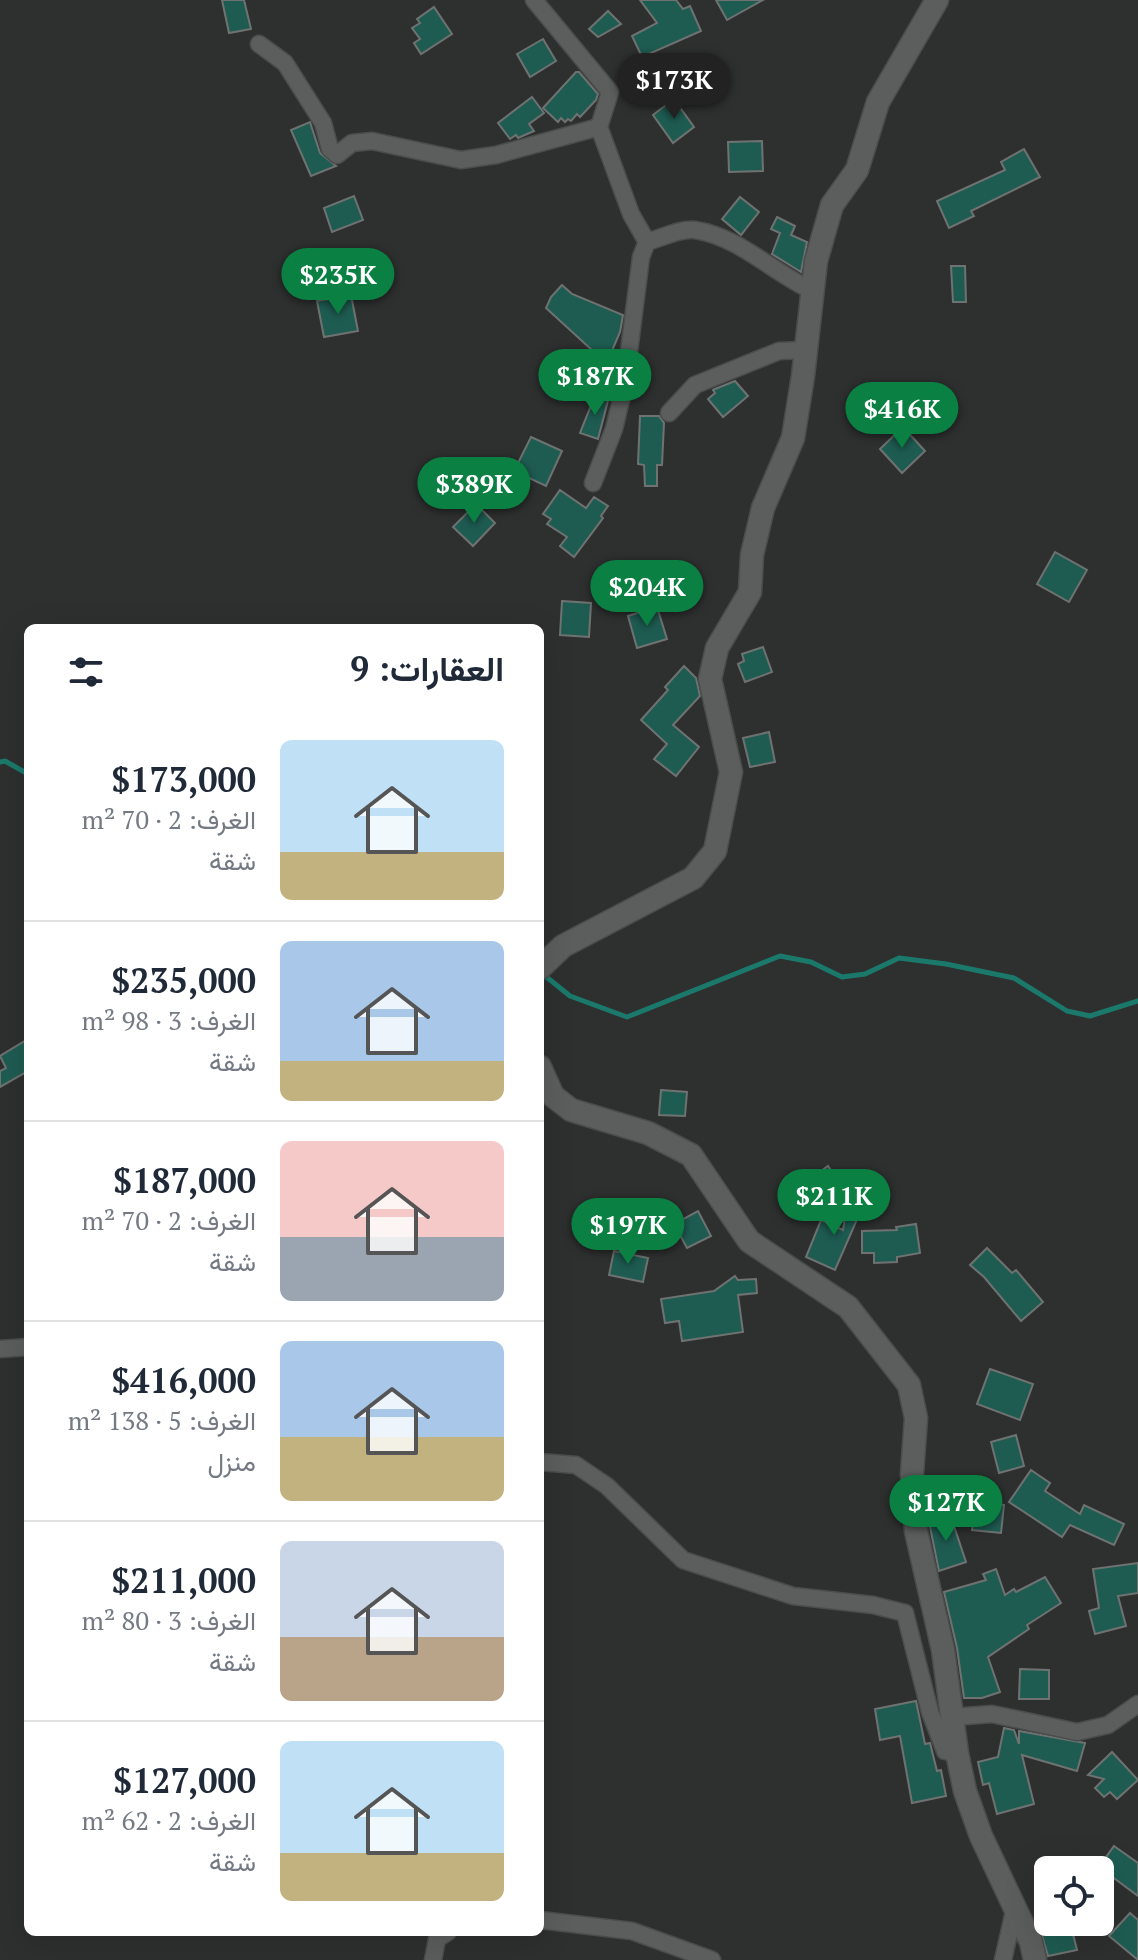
<!DOCTYPE html>
<html lang="ar">
<meta charset="utf-8">
<style>
:root{--surface:#fff;--page:#f6f6f7;--text:#1f2937;--muted:#747a83;--line:#e0e1e3;--accent:#0b8043}
body{margin:0;font-family:"PT Serif",Vazirmatn,serif;background:var(--page);color:var(--text);direction:rtl;height:100vh;display:flex;flex-direction:column;font-size:30px;white-space:nowrap}
*{box-sizing:border-box;margin:0}
p{font-size:26px;color:var(--muted)}
.icon{flex:none;width:44px;height:44px;fill:none;stroke:currentColor;stroke-width:2;stroke-linecap:round;stroke-linejoin:round}
.map{position:relative;flex:1;overflow:hidden;direction:ltr}
.side{position:absolute;left:24px;top:624px;width:520px;height:1312px;display:flex;flex-direction:column;background:var(--surface);border-radius:12px;box-shadow:0 8px 32px #0002;direction:rtl}
.side>*{flex:none}
.fabs{position:absolute;left:1034px;top:1856px;display:grid;gap:16px}
.fabs a{display:grid;place-items:center;width:80px;height:80px;border-radius:12px;background:var(--surface);box-shadow:0 8px 32px #0002;font-size:40px}
.price{position:absolute;translate:-50% -68px;padding:0 18px;border-radius:28px;background:var(--accent);color:#fff;font-size:26px;line-height:52px;filter:drop-shadow(0 2px 4px #0008)}
.price::after{content:'';position:absolute;left:50%;top:48px;width:24px;height:18px;margin-left:-12px;background:inherit;clip-path:polygon(0 0,100% 0,50% 100%)}
.price.current{background:#222;color:#fff}
ul{padding:0;list-style:none}
li{display:flex;align-items:center;gap:24px;height:200px;padding:0 40px}
li+li{border-top:2px solid var(--line)}
li span{display:grid;place-items:center;flex:none;width:224px;height:160px;border-radius:12px;color:#555}
li>.icon{margin-inline-start:auto}
span .icon{width:96px;height:96px;fill:#fffc;stroke-width:1}
li b{font-size:34px}
h2{display:flex;justify-content:space-between;align-items:center;height:96px;padding:0 40px;font-size:34px}
.map>svg:first-child{display:block}
.lines{fill:none;stroke-linecap:round;stroke-linejoin:round}
.stream{stroke:#1b796c;stroke-width:5}
.building{fill:#1e5c52;stroke:#6f7271;stroke-width:2}
.street-casing{stroke:#4a4d4d;stroke-width:19}
.secondary-casing{stroke:#4a4d4d;stroke-width:25}
.street{stroke:#5b5e5d;stroke-width:16}
.secondary{stroke:#5b5e5d;stroke-width:22}
</style>
<div class="map">
<svg width="1138" height="1960" viewBox="0 0 1138 1960">
<rect width="100%" height="100%" fill="#2d302f"/>
<g class="lines">
<!-- stream -->
<g class="stream">
<polyline points="0,762 5,761 28,774"/>
<polyline points="544,975 570,996 627,1017 780,956 811,962 842,977 865,974 899,958 946,964 1014,978 1067,1011 1090,1016 1138,1001"/>
</g>
</g>
<!-- building -->
<g class="building">
<polygon points="222,0 244,0 251,29 229,33"/>
<polygon points="640,0 676,0 683,9 690,6 701,31 642,57 632,36 657,23"/>
<polygon points="716,0 763,0 727,20"/>
<polygon points="434,7 452,34 421,54 414,43 420,39 412,28 420,23 417,19"/>
<polygon points="608,11 621,24 598,37 589,29"/>
<polygon points="543,39 556,61 530,77 517,54"/>
<polygon points="576,72 579,72 598,94 596,100 580,117 577,114 571,121 568,119 565,122 561,118 558,122 543,108"/>
<polygon points="532,97 544,113 529,124 534,131 518,138 516,135 510,139 498,123"/>
<polygon points="674,99 694,127 673,143 653,115"/>
<polygon points="310,122 320,153 336,166 311,176 291,130"/>
<polygon points="762,141 763,171 729,172 728,142"/>
<polygon points="1024,149 1040,177 971,211 974,216 949,228 937,201 1005,170 1001,162"/>
<polygon points="354,196 363,220 332,232 324,208"/>
<polygon points="740,197 759,212 741,235 722,219"/>
<polygon points="777,217 795,226 791,235 807,242 801,272 772,254 780,233 771,229"/>
<polygon points="951,266 965,266 966,302 953,302"/>
<polygon points="562,285 572,294 623,315 620,332 609,358 594,352 546,308 551,297"/>
<polygon points="351,295 358,331 324,337 317,301"/>
<polygon points="735,381 748,396 723,417 708,399 715,393 713,390 715,389"/>
<polygon points="596,393 609,397 598,439 580,433"/>
<polygon points="640,416 659,416 664,423 662,465 657,465 657,486 645,486 644,465 638,464"/>
<polygon points="903,427 925,451 902,473 880,449"/>
<polygon points="531,437 562,451 546,486 514,471"/>
<polygon points="560,490 586,508 594,497 608,506 601,516 603,518 574,557 560,546 567,537 547,524 551,519 543,514"/>
<polygon points="476,504 495,523 473,546 453,527"/>
<polygon points="1055,552 1087,570 1069,602 1037,584"/>
<polygon points="562,601 591,603 589,637 560,635"/>
<polygon points="657,607 667,639 637,648 628,616"/>
<polygon points="763,647 772,672 745,682 738,664 744,661 742,654"/>
<polygon points="684,666 696,678 700,696 673,725 699,747 676,776 654,759 667,744 641,720 668,690 665,687"/>
<polygon points="769,732 775,762 750,767 743,738"/>
<polygon points="28,1039 28,1071 0,1087 0,1071 6,1068 0,1056"/>
<polygon points="661,1090 687,1092 685,1116 659,1115"/>
<polygon points="828,1166 844,1188 819,1206 803,1184"/>
<polygon points="848,1198 863,1200 862,1208 835,1270 806,1257 821,1220 843,1230"/>
<polygon points="698,1211 711,1236 687,1248 674,1224"/>
<polygon points="916,1224 920,1253 897,1257 897,1262 874,1263 874,1253 862,1253 862,1231 897,1230 896,1227"/>
<polygon points="987,1248 1012,1273 1016,1270 1043,1302 1021,1321 984,1277 970,1265"/>
<polygon points="614,1251 648,1258 643,1282 609,1275"/>
<polygon points="735,1276 738,1280 756,1279 757,1293 738,1295 743,1332 682,1341 679,1321 665,1323 661,1299 714,1291"/>
<polygon points="990,1369 1033,1384 1020,1420 977,1404"/>
<polygon points="1016,1435 1024,1466 999,1473 991,1442"/>
<polygon points="1031,1470 1050,1483 1045,1491 1080,1514 1084,1505 1124,1524 1114,1545 1070,1525 1062,1537 1009,1502"/>
<polygon points="976,1502 1004,1505 1001,1533 972,1530"/>
<polygon points="950,1514 966,1562 939,1571 929,1522"/>
<polygon points="1138,1563 1138,1593 1118,1596 1126,1626 1095,1634 1089,1611 1099,1608 1093,1569"/>
<polygon points="996,1569 1005,1595 1014,1589 1016,1592 1045,1577 1061,1603 1027,1625 1029,1629 988,1657 1000,1692 982,1698 964,1698 957,1648 944,1592 986,1580 983,1574"/>
<polygon points="1020,1669 1049,1670 1049,1699 1019,1699"/>
<polygon points="916,1701 925,1744 930,1743 937,1771 941,1770 946,1796 912,1803 900,1736 880,1740 875,1709"/>
<polygon points="1004,1728 1014,1730 1019,1744 1019,1731 1085,1743 1077,1771 1022,1755 1034,1804 997,1814 989,1783 983,1785 978,1762 998,1757"/>
<polygon points="1112,1752 1138,1780 1117,1799 1110,1792 1104,1797 1095,1788 1104,1779 1088,1775"/>
<polygon points="1114,1846 1138,1863 1138,1896 1099,1867"/>
<polygon points="1130,1913 1138,1920 1138,1960 1109,1936"/>
<polygon points="1038,1922 1063,1922 1065,1932 1072,1930 1077,1950 1048,1956"/>
</g>
<g class="lines">
<defs>
<g id="street">
<polyline points="534,0 610,92 599,127 631,214 647,242"/>
<polyline points="259,44 285,63 323,123 330,149 337,155 352,143 372,141 461,160 496,155 599,127"/>
<polyline points="669,413 695,385 779,351 806,350"/>
<path d="M593,483L614,429L625,383L641,257L647,242C661,238 681,228 695,230C740,237 773,273 813,291"/>
<polyline points="0,1349 28,1347"/>
<polyline points="540,1462 576,1465 607,1486 683,1560 793,1596 873,1605 905,1613 930,1712 945,1751 957,1753"/>
<polyline points="952,1717 992,1714 1077,1732 1108,1725 1138,1704"/>
<polyline points="540,1920 632,1931 712,1960"/>
<polyline points="433,1960 437,1939 448,1932"/>
<polyline points="1003,1960 1015,1907"/>
</g>
<g id="secondary">
<polyline points="540,968 563,946 693,878 715,851 731,772 710,679 717,648 750,592 752,555 763,508 793,438 803,376 816,261 832,205 857,170 878,102 937,0"/>
<polyline points="540,1067 553,1096 571,1110 648,1133 691,1155 749,1241 848,1307 909,1385 916,1418 912,1474 916,1531 943,1650 957,1753 965,1791 981,1836 1031,1942 1035,1960"/>
</g>
</defs>
<!-- street casing -->
<use href="#street" class="street-casing"/>
<!-- secondary casing -->
<use href="#secondary" class="secondary-casing"/>
<!-- street -->
<use href="#street" class="street"/>
<!-- secondary -->
<use href="#secondary" class="secondary"/>
</g>
</svg>
<div class="fabs">
<a><svg class="icon" aria-label="locate" viewBox="0 0 24 24"><circle cx="12" cy="12" r="6"/><path d="M12 2v4M12 18v4M2 12h4M18 12h4"/></svg></a>
</div>
<b class="price current" style="left:674px;top:121px">$173K</b>
<b class="price" style="left:338px;top:316px">$235K</b>
<b class="price" style="left:595px;top:417px">$187K</b>
<b class="price" style="left:902px;top:450px">$416K</b>
<b class="price" style="left:474px;top:525px">$389K</b>
<b class="price" style="left:647px;top:628px">$204K</b>
<b class="price" style="left:834px;top:1237px">$211K</b>
<b class="price" style="left:628px;top:1266px">$197K</b>
<b class="price" style="left:946px;top:1543px">$127K</b>
<section class="side">
<h2>العقارات: 9<svg class="icon" aria-label="filters" viewBox="0 0 24 24"><path d="M4 7h16M4 17h16"/><circle cx="9" cy="7" r="2"/><circle cx="15" cy="17" r="2"/></svg></h2>
<ul>
<li><span style="background:linear-gradient(#bfe0f5 70%,#c2b280 0)"><svg class="icon" aria-label="home" viewBox="0 0 24 24"><path d="M3 11l9-7 9 7M6 9v11h12V9"/></svg></span><div><b>$173,000</b><p>الغرف: 2 · 70 m²</p><p>شقة</p></div></li>
<li><span style="background:linear-gradient(#a9c7e8 75%,#c2b280 0)"><svg class="icon" aria-label="home" viewBox="0 0 24 24"><path d="M3 11l9-7 9 7M6 9v11h12V9"/></svg></span><div><b>$235,000</b><p>الغرف: 3 · 98 m²</p><p>شقة</p></div></li>
<li><span style="background:linear-gradient(#f6c9c9 60%,#9aa5b1 0)"><svg class="icon" aria-label="home" viewBox="0 0 24 24"><path d="M3 11l9-7 9 7M6 9v11h12V9"/></svg></span><div><b>$187,000</b><p>الغرف: 2 · 70 m²</p><p>شقة</p></div></li>
<li><span style="background:linear-gradient(#a9c7e8 60%,#c2b280 0)"><svg class="icon" aria-label="home" viewBox="0 0 24 24"><path d="M3 11l9-7 9 7M6 9v11h12V9"/></svg></span><div><b>$416,000</b><p>الغرف: 5 · 138 m²</p><p>منزل</p></div></li>
<li><span style="background:linear-gradient(#c9d6e8 60%,#b9a48a 0)"><svg class="icon" aria-label="home" viewBox="0 0 24 24"><path d="M3 11l9-7 9 7M6 9v11h12V9"/></svg></span><div><b>$211,000</b><p>الغرف: 3 · 80 m²</p><p>شقة</p></div></li>
<li><span style="background:linear-gradient(#bfe0f5 70%,#c2b280 0)"><svg class="icon" aria-label="home" viewBox="0 0 24 24"><path d="M3 11l9-7 9 7M6 9v11h12V9"/></svg></span><div><b>$127,000</b><p>الغرف: 2 · 62 m²</p><p>شقة</p></div></li>
</ul>
</section>
</div>
